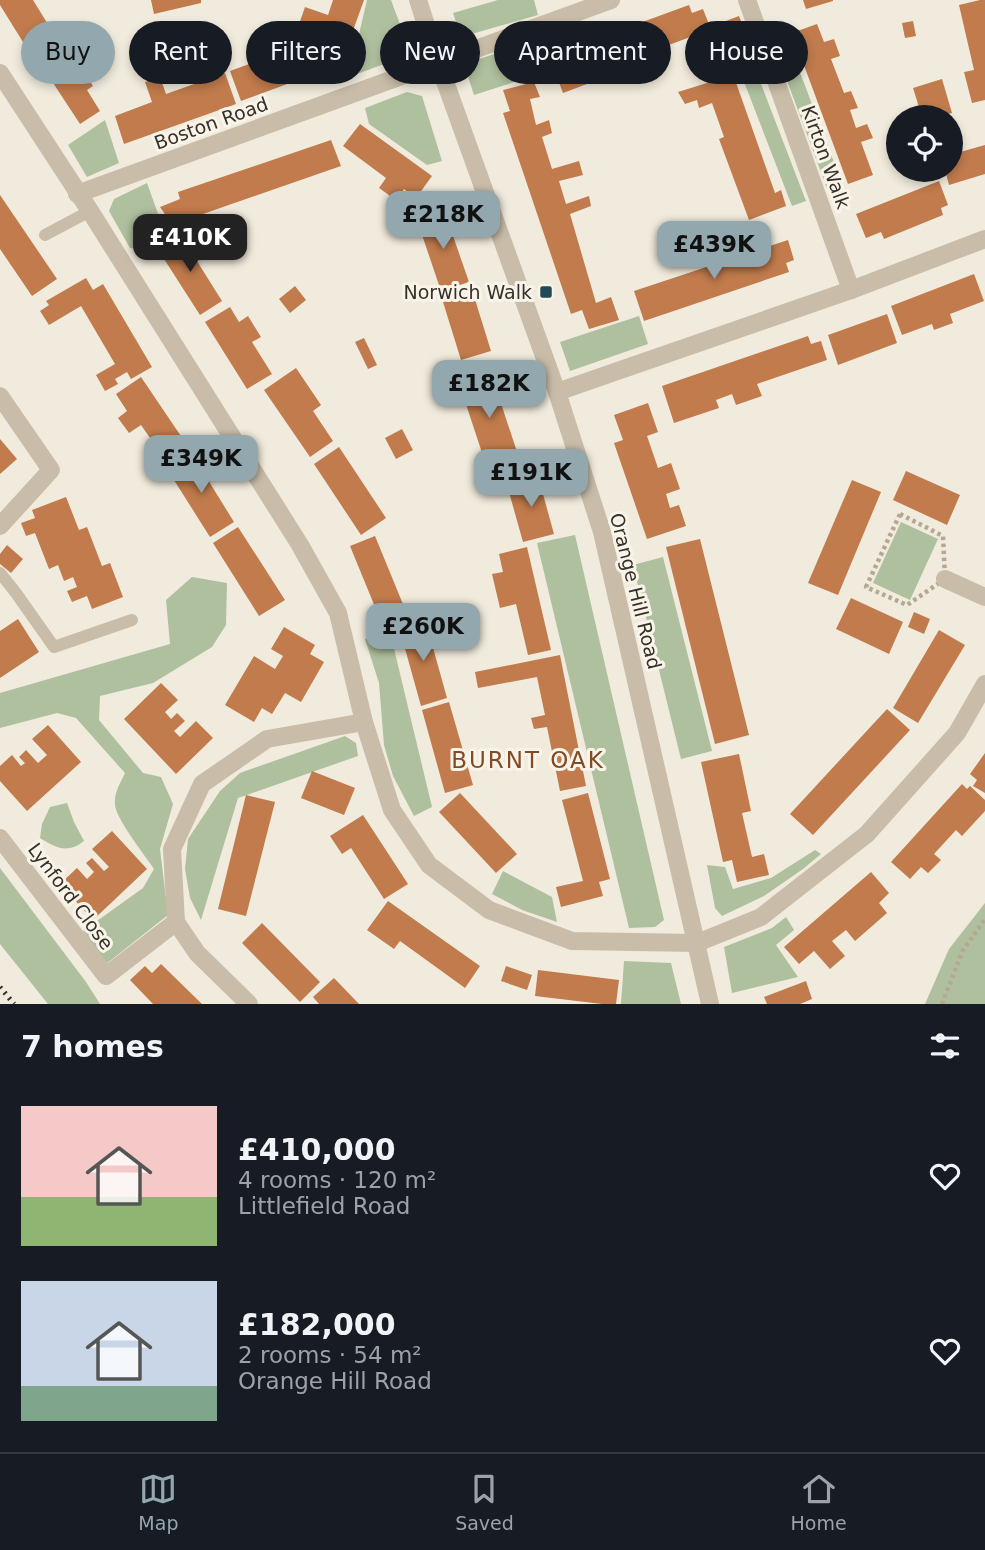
<!DOCTYPE html>
<meta charset="utf-8">
<style>
:root{--surface:#171b24;--page:#20242c;--text:#f1f3f6;--muted:#9ea1a6;--line:#363941;--accent:#93a7ae}
body{margin:0;font-family:"DejaVu Sans",sans-serif;background:var(--page);color:var(--text);height:100vh;display:flex;flex-direction:column;font-size:26px;white-space:nowrap}
*{box-sizing:border-box;margin:0}
p{font-size:23px;color:var(--muted)}
.icon{flex:none;width:38px;height:38px;fill:none;stroke:currentColor;stroke-width:2;stroke-linecap:round;stroke-linejoin:round}
.map{position:relative;height:1004px;overflow:hidden}
.panel{display:flex;flex-direction:column;background:var(--surface);flex:1}
.panel>*{flex:none}
.guide{position:absolute;left:21px;top:21px;width:943px;height:63px;display:flex;gap:14px}
.controls{position:absolute;left:886px;top:105px;display:grid;gap:14px}
.controls a{display:grid;place-items:center;width:77px;height:77px;border-radius:50%;background:var(--surface);box-shadow:0 4px 10px #0003;font-size:35px}
.price{position:absolute;translate:-50% -60px;padding:0 16px;border-radius:14px;background:var(--accent);color:#111;font-size:23px;line-height:46px;filter:drop-shadow(0 2px 4px #0008)}
.price::after{content:'';position:absolute;left:50%;top:42px;width:21px;height:16px;margin-left:-10px;background:inherit;clip-path:polygon(0 0,100% 0,50% 100%)}
.price.current{background:#222;color:#fff}
ul{padding:0;list-style:none}
li{display:flex;align-items:center;gap:21px;height:175px;padding:0 21px}
li span{display:grid;place-items:center;flex:none;width:196px;height:140px;border-radius:0px;color:#555}
li>.icon{margin-inline-start:auto}
span .icon{width:84px;height:84px;fill:#fffc;stroke-width:1}
li b{font-size:30px}
h2{display:flex;justify-content:space-between;align-items:center;height:84px;padding:0 21px;font-size:30px}
.chip{padding:0 24px;border-radius:32px;background:var(--surface);box-shadow:0 4px 10px #0003;font-size:24px;line-height:63px}
.chip.current{background:var(--accent);color:#111}
.dock{display:flex;justify-content:space-around;align-items:center;height:98px;border-top:2px solid var(--line);background:var(--surface);font-size:19px;color:var(--muted)}
.dock a{display:grid;justify-items:center;gap:4px}
.dock .current{color:var(--accent)}
.map>svg:first-child{display:block}
.green{fill:#afc09e}
.building{fill:#c17b4c}
.lines{fill:none;stroke-linecap:round;stroke-linejoin:round}
.path{stroke:#b5a794;stroke-width:4.5;stroke-dasharray:3.5 3.5;stroke-linecap:butt}
.service{stroke:#c9bda9;stroke-width:12}
.minor{stroke:#c9bda9;stroke-width:18}
.tertiary{stroke:#c9bda9;stroke-width:18}
.rail{stroke:#372f29;stroke-width:5;stroke-dasharray:2 5;stroke-linecap:butt}
.poi-dot{fill:#204a56;stroke:#f9f4e9;stroke-width:2.5}
.labels{text-anchor:middle;stroke-width:6;stroke-linejoin:round;paint-order:stroke}
.street-label{font-size:19px;fill:#372f29;stroke:#f9f4e9}
.poi-label{font-size:19px;fill:#372f29;stroke:#f9f4e9;text-anchor:end}
.quarter-label{font-size:23px;letter-spacing:2px;fill:#824a25;stroke:#f9f4e9}
</style>
<div class="map">
<svg width="985" height="1004" viewBox="0 0 985 1004">
<rect width="100%" height="100%" fill="#f1ebdd"/>
<!-- green -->
<g class="green">
<polygon points="367,0 391,0 411,54 349,77"/>
<polygon points="498,0 534,0 538,15 461,37 453,13"/>
<polygon points="787,38 843,186 828,191 773,43"/>
<polygon points="539,39 549,71 474,95 464,64"/>
<polygon points="748,50 806,201 792,206 734,56"/>
<polygon points="407,92 422,96 442,161 427,165 369,124 365,108"/>
<polygon points="105,120 119,163 87,177 68,145"/>
<polygon points="147,183 161,222 143,249 130,248 109,211 114,199"/>
<polygon points="639,316 648,344 570,371 560,342"/>
<polygon points="901,522 938,539 910,600 873,583"/>
<polygon points="575,535 664,920 655,927 629,928 537,543"/>
<polygon points="663,557 712,751 681,759 633,565"/>
<path d="M192,577L227,583L226,625L212,647L153,683L100,696L99,720L143,773L161,777L173,804L160,849L168,915L106,964L83,931L143,888L154,869C145,855 115,818 115,804C114,792 121,782 125,773L76,718L57,713L0,728V693L170,644L166,600Z"/>
<polygon points="390,632 432,807 414,816 393,776 384,745 379,683 365,639"/>
<polygon points="345,736 356,743 358,756 238,798 201,920 190,898 185,869 188,839 220,791 240,773"/>
<path d="M67,803L74,822L84,841C67,854 57,848 40,838L42,824L50,807Z"/>
<polygon points="815,850 821,854 803,869 764,896 722,916 715,908 707,865 725,867 733,889 771,878"/>
<polygon points="0,868 86,982 100,1004 48,1004 0,944"/>
<polygon points="503,871 552,897 557,922 522,910 492,894"/>
<polygon points="985,903 985,1004 925,1004 949,949"/>
<polygon points="786,917 794,930 776,945 798,977 732,993 724,947 772,928"/>
<polygon points="624,961 671,963 681,1004 621,1004"/>
</g>
<!-- building -->
<g class="building">
<polygon points="0,0 33,0 57,39 31,55 0,5"/>
<polygon points="151,0 201,0 201,3 154,14"/>
<polygon points="333,0 364,0 342,61 317,53 323,36 298,27 305,7 328,15"/>
<polygon points="803,0 833,0 833,1 806,9"/>
<polygon points="980,0 985,0 985,100 972,103 964,72 974,70 959,5"/>
<polygon points="689,5 692,13 703,9 710,27 739,16 750,44 703,62 693,36 585,76 587,84 563,93 549,56"/>
<polygon points="913,21 916,36 905,38 902,23"/>
<polygon points="817,24 824,42 834,39 840,56 831,59 844,93 851,91 858,108 850,110 856,128 867,124 873,138 861,142 873,175 848,184 792,33"/>
<polygon points="298,46 309,76 241,101 230,71"/>
<polygon points="57,47 65,60 73,55 93,86 87,90 100,111 80,124 38,60"/>
<polygon points="728,60 775,193 781,190 786,206 749,220 719,139 724,137 712,103 699,108 697,100 685,104 678,92 707,83 700,70"/>
<polygon points="225,73 236,104 124,144 115,116 152,102 145,82 160,77 166,94"/>
<polygon points="942,79 952,113 938,117 922,117 913,88"/>
<polygon points="534,82 540,97 530,99 536,125 549,120 552,133 542,137 552,169 579,161 583,175 559,181 566,204 589,196 591,206 570,214 596,303 611,297 619,320 589,329 582,310 571,314 503,113 510,111 503,90"/>
<polygon points="360,124 432,176 416,198 404,189 396,200 379,188 386,178 343,146"/>
<polygon points="331,140 341,166 180,222 178,214 167,217 160,207 180,199 178,192"/>
<polygon points="985,145 985,174 949,185 945,170 950,170 950,155"/>
<polygon points="939,181 948,205 941,208 943,215 884,239 881,232 866,238 856,214"/>
<polygon points="0,195 57,279 32,296 0,249"/>
<polygon points="444,210 469,282 441,291 417,220"/>
<polygon points="180,234 222,301 200,315 157,248"/>
<polygon points="788,240 794,260 786,263 789,272 644,321 634,291"/>
<polygon points="974,274 984,301 950,314 953,323 934,330 932,324 902,335 891,306"/>
<polygon points="86,278 93,290 103,284 152,367 131,379 127,372 115,379 118,384 105,391 96,375 115,364 81,306 49,325 40,311 49,305 46,301"/>
<polygon points="295,286 306,300 290,313 279,299"/>
<polygon points="473,293 491,351 461,360 443,302"/>
<polygon points="230,307 239,322 248,316 261,337 252,342 272,374 247,389 205,322"/>
<polygon points="887,314 897,343 838,365 828,335"/>
<polygon points="808,336 811,344 821,341 827,360 757,384 762,396 736,405 732,394 716,400 719,408 674,423 662,386"/>
<polygon points="364,338 377,365 368,369 355,342"/>
<polygon points="487,361 523,470 491,480 455,371"/>
<polygon points="296,368 321,405 313,411 333,441 310,457 264,390"/>
<polygon points="141,377 189,448 168,463 161,453 151,460 145,451 155,445 141,425 129,433 118,418 127,411 116,394"/>
<polygon points="648,403 658,432 647,436 658,468 671,463 680,489 666,494 670,508 679,505 686,526 647,539 614,443 623,440 614,415"/>
<polygon points="402,429 413,450 396,459 385,438"/>
<polygon points="0,439 17,459 0,474"/>
<polygon points="339,447 386,518 361,535 314,464"/>
<polygon points="192,454 234,522 210,537 167,469"/>
<polygon points="906,471 960,495 947,525 893,500"/>
<polygon points="538,476 554,534 523,542 507,485"/>
<polygon points="852,480 881,492 838,595 808,583"/>
<polygon points="66,497 79,530 87,527 102,566 110,563 123,597 92,609 87,596 72,602 67,591 77,587 73,577 64,581 58,565 49,569 35,533 26,536 21,523 35,518 32,510"/>
<polygon points="238,527 285,600 259,616 213,543"/>
<polygon points="375,536 407,614 382,624 350,546"/>
<polygon points="700,539 749,735 715,744 666,547"/>
<polygon points="7,545 23,559 11,573 0,564 0,554"/>
<polygon points="527,547 551,650 528,655 516,604 500,608 492,574 503,572 499,554"/>
<polygon points="851,598 903,622 889,654 836,629"/>
<polygon points="914,612 930,619 924,634 908,627"/>
<polygon points="18,619 39,652 0,678 0,631"/>
<polygon points="425,619 447,698 421,706 399,627"/>
<polygon points="284,627 315,645 310,654 324,662 301,702 285,693 272,714 262,708 254,722 225,705 254,656 275,669 283,656 271,649"/>
<polygon points="939,630 965,645 918,723 893,708"/>
<polygon points="560,655 586,786 560,791 547,727 534,729 531,718 545,715 537,677 478,688 475,672"/>
<polygon points="161,683 178,700 165,712 171,719 177,713 185,721 174,731 180,737 196,721 213,738 176,774 124,719"/>
<polygon points="449,702 473,785 445,793 422,710"/>
<polygon points="887,709 910,730 813,835 790,814"/>
<polygon points="48,725 81,762 27,811 0,781 0,766 12,755 21,766 25,763 19,757 26,750 38,763 47,755 32,739"/>
<polygon points="985,753 985,793 973,786 977,780 970,774"/>
<polygon points="739,754 751,811 742,813 752,857 764,854 769,875 737,882 732,860 723,862 701,762"/>
<polygon points="312,771 355,788 344,815 301,798"/>
<polygon points="962,784 967,789 970,786 985,800 985,811 962,836 956,830 934,854 941,860 928,873 921,867 910,879 891,862"/>
<polygon points="460,793 517,854 496,873 439,812"/>
<polygon points="588,793 610,879 599,882 603,896 561,907 556,887 583,881 562,800"/>
<polygon points="246,795 275,802 246,916 218,909"/>
<polygon points="363,815 408,884 384,899 351,848 342,854 330,836"/>
<polygon points="112,831 147,869 93,920 60,884 77,868 87,879 94,872 86,863 92,858 104,871 109,867 92,849"/>
<polygon points="871,872 889,893 879,903 887,913 855,941 846,930 832,941 845,956 830,969 814,951 799,964 784,947"/>
<polygon points="388,901 480,966 465,988 400,941 394,949 367,930"/>
<polygon points="262,923 320,982 300,1002 242,943"/>
<polygon points="161,964 202,1004 153,1004 130,980 145,966 152,973"/>
<polygon points="506,966 532,975 527,990 501,981"/>
<polygon points="538,970 619,980 616,1004 602,1004 535,996"/>
<polygon points="334,978 359,1004 319,1004 313,997"/>
<polygon points="806,981 812,999 800,1004 767,1004 764,997"/>
</g>
<g class="lines">
<!-- path -->
<g class="path">
<polygon points="900,514 943,536 945,579 907,605 866,587"/>
<polyline points="942,1004 963,950 985,919"/>
</g>
<!-- service -->
<g class="service">
<polyline points="45,235 90,211"/>
<polyline points="0,573 16,593 54,647 132,620"/>
</g>
<!-- minor -->
<g class="minor">
<polyline points="747,0 851,290"/>
<polyline points="0,73 90,211 300,545 338,613 364,722 392,810 429,865 489,910 572,941 697,943 761,917 867,834 957,733 985,684"/>
<polyline points="77,194 611,0"/>
<polyline points="557,392 851,290 985,239"/>
<polyline points="0,396 51,470 0,526"/>
<polyline points="945,579 985,597"/>
<polyline points="0,838 106,976 176,922"/>
<polyline points="249,1004 197,953 176,922 172,849 202,784 267,739 364,722"/>
</g>
<!-- tertiary -->
<polyline class="tertiary" points="418,0 438,62 557,392 602,532 710,1004"/>
<!-- rail -->
<polyline class="rail" points="0,987 14,1004"/>
</g>
<!-- markers -->
<rect class="poi-dot" x="539" y="285" width="14" height="14" rx="3.5"/>
<g class="labels">
<!-- street labels -->
<g class="street-label">
<text transform="translate(211 123) rotate(-20)" y="7">Boston Road</text>
<text transform="translate(826 157) rotate(70)" y="7">Kirton Walk</text>
<text transform="translate(636 591) rotate(76)" y="7">Orange Hill Road</text>
<text transform="translate(71 896) rotate(53)" y="7">Lynford Close</text>
</g>
<!-- poi labels -->
<g class="poi-label">
<text x="532" y="299">Norwich Walk</text>
</g>
<!-- quarter labels -->
<g class="quarter-label">
<text x="528" y="768">BURNT OAK</text>
</g>
</g>
</svg>
<div class="controls">
<a><svg class="icon" aria-label="locate" viewBox="0 0 24 24"><circle cx="12" cy="12" r="6"/><path d="M12 2v4M12 18v4M2 12h4M18 12h4"/></svg></a>
</div>
<b class="price" style="left:443px;top:251px">£218K</b>
<b class="price current" style="left:190px;top:274px">£410K</b>
<b class="price" style="left:714px;top:281px">£439K</b>
<b class="price" style="left:489px;top:420px">£182K</b>
<b class="price" style="left:201px;top:495px">£349K</b>
<b class="price" style="left:531px;top:509px">£191K</b>
<b class="price" style="left:423px;top:663px">£260K</b>
<div class="guide">
<a class="chip current">Buy</a>
<a class="chip">Rent</a>
<a class="chip">Filters</a>
<a class="chip">New</a>
<a class="chip">Apartment</a>
<a class="chip">House</a>
</div>
</div>
<section class="panel">
<h2>7 homes<svg class="icon" aria-label="filters" viewBox="0 0 24 24"><path d="M4 7h16M4 17h16"/><circle cx="9" cy="7" r="2"/><circle cx="15" cy="17" r="2"/></svg></h2>
<ul>
<li><span style="background:linear-gradient(#f6c9c9 65%,#8fb573 0)"><svg class="icon" aria-label="home" viewBox="0 0 24 24"><path d="M3 11l9-7 9 7M6 9v11h12V9"/></svg></span><div><b>£410,000</b><p>4 rooms · 120 m²</p><p>Littlefield Road</p></div><svg class="icon" aria-label="heart" viewBox="0 0 24 24"><path d="M12 20l-8-8c-3-5 5-10 8-4 3-6 11-1 8 4z"/></svg></li>
<li><span style="background:linear-gradient(#c9d6e8 75%,#7fa58c 0)"><svg class="icon" aria-label="home" viewBox="0 0 24 24"><path d="M3 11l9-7 9 7M6 9v11h12V9"/></svg></span><div><b>£182,000</b><p>2 rooms · 54 m²</p><p>Orange Hill Road</p></div><svg class="icon" aria-label="heart" viewBox="0 0 24 24"><path d="M12 20l-8-8c-3-5 5-10 8-4 3-6 11-1 8 4z"/></svg></li>
</ul>
</section>
<nav class="dock">
<a class="current"><svg class="icon" aria-label="map" viewBox="0 0 24 24"><path d="M3 6l6-2 6 2 6-2v14l-6 2-6-2-6 2zM9 4v14M15 6v14"/></svg>Map</a>
<a><svg class="icon" aria-label="saved" viewBox="0 0 24 24"><path d="M7 4h10v16l-5-4-5 4z"/></svg>Saved</a>
<a><svg class="icon" aria-label="home" viewBox="0 0 24 24"><path d="M3 11l9-7 9 7M6 9v11h12V9"/></svg>Home</a>
</nav>
